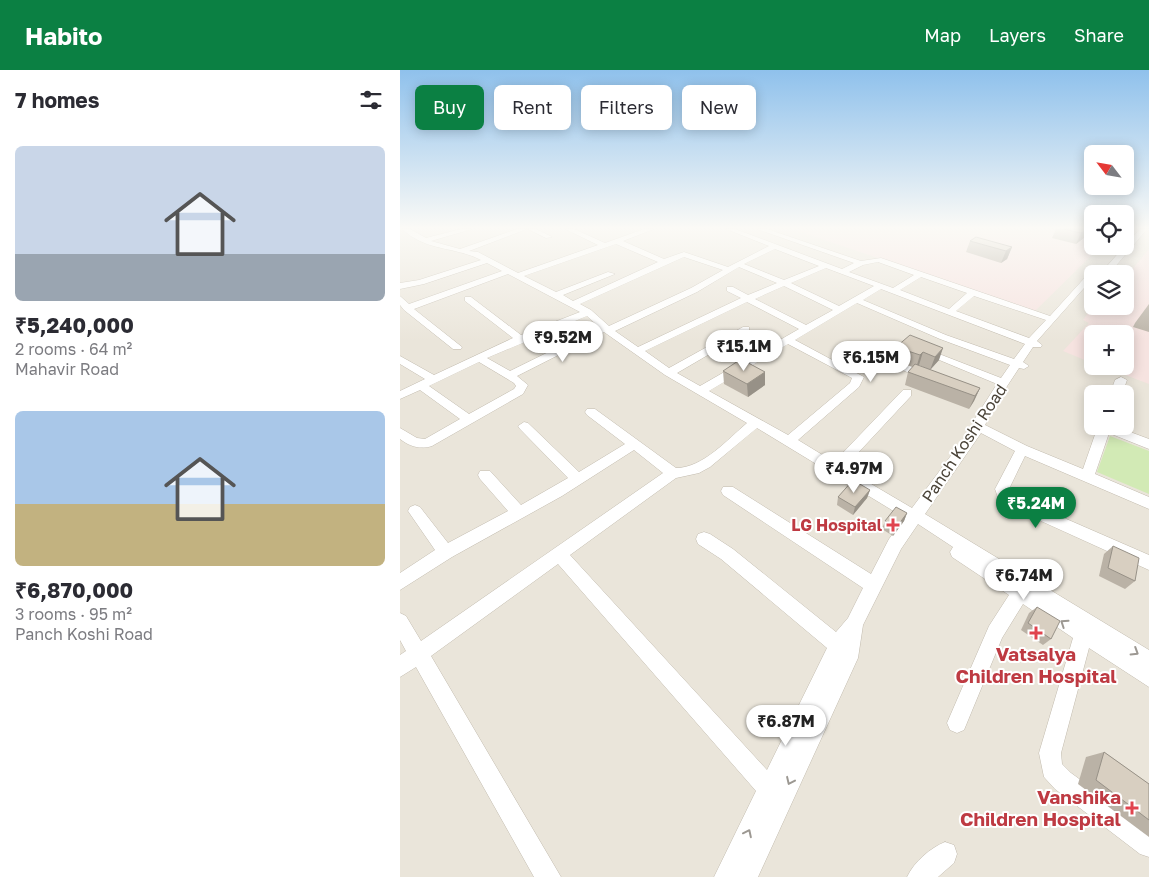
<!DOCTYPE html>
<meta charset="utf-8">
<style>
:root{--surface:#fff;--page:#f7f7f7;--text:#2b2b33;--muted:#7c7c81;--accent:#0b8043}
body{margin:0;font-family:"Golos Text",sans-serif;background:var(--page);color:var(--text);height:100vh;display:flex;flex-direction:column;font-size:19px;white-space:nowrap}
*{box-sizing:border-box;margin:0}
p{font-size:16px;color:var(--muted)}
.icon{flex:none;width:28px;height:28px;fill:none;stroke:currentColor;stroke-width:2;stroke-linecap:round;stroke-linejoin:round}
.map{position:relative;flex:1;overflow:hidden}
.drawer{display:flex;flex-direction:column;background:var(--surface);width:400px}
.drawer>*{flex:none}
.hud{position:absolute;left:15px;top:15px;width:475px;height:45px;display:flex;gap:10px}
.needle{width:32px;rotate:301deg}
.tools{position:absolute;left:684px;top:75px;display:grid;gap:10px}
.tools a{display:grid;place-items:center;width:50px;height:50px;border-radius:8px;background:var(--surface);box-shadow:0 2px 12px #0003;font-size:25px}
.price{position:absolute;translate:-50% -42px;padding:0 11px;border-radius:18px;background:#fff;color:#222;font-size:16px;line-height:32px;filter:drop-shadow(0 1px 2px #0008)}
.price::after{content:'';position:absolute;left:50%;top:30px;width:15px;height:11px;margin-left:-8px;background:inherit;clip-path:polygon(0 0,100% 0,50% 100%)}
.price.current{background:var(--accent);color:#fff}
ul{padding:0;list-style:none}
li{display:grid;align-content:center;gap:10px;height:265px;padding:0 15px}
li span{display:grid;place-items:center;height:155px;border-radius:8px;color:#555}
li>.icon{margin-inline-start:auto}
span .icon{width:90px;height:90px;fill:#fffc;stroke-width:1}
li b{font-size:21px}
h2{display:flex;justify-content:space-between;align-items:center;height:60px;padding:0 15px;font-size:21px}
.pill{padding:0 18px;border-radius:8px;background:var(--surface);box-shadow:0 2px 12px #0003;font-size:18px;line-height:45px}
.pill.current{background:var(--accent);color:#fff}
header{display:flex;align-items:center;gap:30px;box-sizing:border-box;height:70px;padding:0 25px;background:var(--accent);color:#fff}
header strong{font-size:24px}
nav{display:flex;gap:28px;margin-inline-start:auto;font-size:18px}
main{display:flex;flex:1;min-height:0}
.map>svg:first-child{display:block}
.residential{fill:#eae5da;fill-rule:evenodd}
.medical{fill:#f6e3e0}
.green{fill:#d2eab5}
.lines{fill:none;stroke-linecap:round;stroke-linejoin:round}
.minor-casing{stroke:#c2bbae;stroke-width:1}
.minor{fill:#fff;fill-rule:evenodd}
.wall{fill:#bab2a6}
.shaded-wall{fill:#979187}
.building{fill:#d8cfc1;stroke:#979187}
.oneway{stroke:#9c9892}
.health-dot{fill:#e0444e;stroke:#fff;stroke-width:2}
.labels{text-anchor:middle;stroke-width:4;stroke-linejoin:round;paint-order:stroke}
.street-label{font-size:16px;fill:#4b4439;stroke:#fff}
.health-label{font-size:16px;font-weight:bold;fill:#be3a42;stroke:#fff;text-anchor:end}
.near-health-label{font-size:19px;font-weight:bold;fill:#be3a42;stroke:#fff}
</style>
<header>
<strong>Habito</strong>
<nav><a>Map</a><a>Layers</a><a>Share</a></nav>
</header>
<main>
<section class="drawer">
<h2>7 homes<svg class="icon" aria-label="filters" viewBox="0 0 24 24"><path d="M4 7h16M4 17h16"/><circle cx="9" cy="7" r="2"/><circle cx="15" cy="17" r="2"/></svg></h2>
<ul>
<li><span style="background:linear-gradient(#c9d6e8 70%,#9aa5b1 0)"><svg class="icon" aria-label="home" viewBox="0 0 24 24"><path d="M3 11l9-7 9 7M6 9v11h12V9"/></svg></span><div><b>₹5,240,000</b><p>2 rooms · 64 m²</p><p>Mahavir Road</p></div></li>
<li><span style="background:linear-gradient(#a9c7e8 60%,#c2b280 0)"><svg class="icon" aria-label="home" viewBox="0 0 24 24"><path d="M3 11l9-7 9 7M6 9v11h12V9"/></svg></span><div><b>₹6,870,000</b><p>3 rooms · 95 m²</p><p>Panch Koshi Road</p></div></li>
</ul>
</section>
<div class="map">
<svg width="749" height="807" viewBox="0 0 749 807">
<rect width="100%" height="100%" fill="#f6f3ec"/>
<!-- residential -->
<path class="residential" d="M0,159H692V176H725V159H749V807H0ZM692,204H725V236H692ZM692,264H725V296H692ZM692,324H725V356H692Z"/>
<!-- medical -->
<g class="medical">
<polygon points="392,159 692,159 692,176 701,176 635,241"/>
<polygon points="749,179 749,314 702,296 725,296 725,264 692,264 692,293 663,281 689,253 683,250 693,236 725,236 725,208"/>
</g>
<!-- green -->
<polygon class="green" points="710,366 749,381 749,424 697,402"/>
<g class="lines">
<defs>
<g id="minor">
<path d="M2,159H10L26,168L61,159H72L31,171L60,179L117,159H127L69,181L78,182L118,203L198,175L165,159H174L205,173L244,159H254L223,171L264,189L284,182L328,197L369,176L326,159H335L442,199L454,193L357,159H367L461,191L481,188L650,246L689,203H695L692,204V209L637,271L642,275L641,277H633L623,292L629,296L624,299L619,298L596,333L585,355L627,376L683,399L698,356H714L749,369V379L709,363L695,404L749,427V439L625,386L609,419L610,423L618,428L749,485V500L608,436L599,430L595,419L615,381L581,363L525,444L749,580V617L689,578L661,683L662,694L671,703L749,760V787L740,784L655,719L644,707L639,683L673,568L623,534L602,568L564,660L557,663L550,660L547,653L589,556L609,525L552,487L550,482L553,477L518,454L501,479L463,555L458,588L358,807H314L356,721L158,494L31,586L161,807H134L16,597L0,607V585L6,581L0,570V543L6,546L21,571L263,403L234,380L162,426L52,487L0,520V503L35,480L8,441L10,437L15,435L20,437L48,473L108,441L80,409L78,405L80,401H90L121,435L168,408L120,359L118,356L124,352L128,353L179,402L225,374L187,345L185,342L187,339H195L276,398C303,398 328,369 347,353L265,305L204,262L117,306L128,315L123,324L32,376C20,380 9,376 0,369V358L17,368L25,369L60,349L20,320L0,329V321L25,309L0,294V286L34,305L113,268L65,231V227H71L121,265L180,242L108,204L14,239L62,277L61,279H53L4,240L0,235V226L9,234L102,201L87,193L24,214L0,219V213L19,210L81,190C54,176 27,182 2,159ZM216,174L258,192L173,231L163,225L215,204L208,202L156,222L124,206ZM375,179L419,196L384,210L344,194ZM284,187L323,200L291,218L209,256L191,240L180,234ZM478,192L514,205L493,218L449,202L463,195ZM339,197L377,213L348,225L333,217H327V221L341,228L238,277L215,261L297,222ZM426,198L474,216L439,236L391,213ZM521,207L567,223L549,239L500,220ZM384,216L433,240L406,255L355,229ZM481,219L625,274L614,289L546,265L463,230ZM574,226L646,250L629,268L556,241ZM347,232L399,259L300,316L277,303L349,261V257H343L269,298L245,281ZM457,233L540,269L610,295L601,308L534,282H526L525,284L597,314L574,350L573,356L512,438L444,398L511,326V320H503L434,392L398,370L459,317L464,307L395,270ZM187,246L199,257L110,301L87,288ZM388,274L452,308L450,313L388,365L309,321ZM79,292L114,313L116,316L114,319L69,344L29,316ZM357,358L505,448L489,469L471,504L333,417H323L321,421L323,425L463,518L448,548L436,562L333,479L310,464L304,462L298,464L296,469L298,474L321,489L427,578L367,700L170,485L276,408L299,403L310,397Z"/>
<polygon points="128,159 136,159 152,167 146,168"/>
<polygon points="740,159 747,159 709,204 700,204"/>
<polygon points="477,282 531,305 533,307 531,309 523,309 473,287 473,283"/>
<polygon points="721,307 727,310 722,324 710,324 715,310"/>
<path d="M545,772L554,775L557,784L554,793L538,807H507C514,792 530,778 545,772Z"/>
</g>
</defs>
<!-- minor casing -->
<use href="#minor" class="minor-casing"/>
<!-- minor -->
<use href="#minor" class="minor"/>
</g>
<!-- wall -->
<g class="wall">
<polygon points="656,159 689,159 685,167 676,174 652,168"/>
<polygon points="570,171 612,177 607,189 601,193 566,182"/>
<polygon points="749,234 749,262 733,257 735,253"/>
<polygon points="510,265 539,290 530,300 519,295 518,296 580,318 574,331 569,339 505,315 508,302 513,297 493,290 496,277"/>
<polygon points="323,301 365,302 365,315 348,327 324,314"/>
<polygon points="470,420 467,428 453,445 437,435 438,427"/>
<polygon points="507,443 504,451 493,466 482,459 485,451"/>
<polygon points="713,476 735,511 725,519 699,506 704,484"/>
<polygon points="637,537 651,569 643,575 621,560 629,543"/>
<polygon points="704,682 749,714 749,767 678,714 686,687"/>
</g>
<!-- shaded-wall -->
<g class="shaded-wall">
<polygon points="687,159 689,159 685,167 676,174 681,163"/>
<polygon points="612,177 607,189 601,193 606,181"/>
<polygon points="543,278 539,290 530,300 535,287"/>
<polygon points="523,282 519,295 516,298 520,285"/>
<polygon points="365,302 365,315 348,327 347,314"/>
<polygon points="580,318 574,331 569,339 575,326"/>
<polygon points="470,420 467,428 453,445 455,437"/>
<polygon points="507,443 504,451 493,466 496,458"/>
</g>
<!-- building -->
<g class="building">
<polygon points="664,159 687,159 681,163"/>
<polygon points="576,167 612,177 606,181 570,171"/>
<polygon points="510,265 543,278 535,287 523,282 520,285 496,277"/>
<polygon points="341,289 365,302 347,314 323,301"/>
<polygon points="515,294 580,318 575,326 508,302"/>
<polygon points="453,410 470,420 455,437 438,427"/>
<polygon points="496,437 507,443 496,458 485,451"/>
<polygon points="713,476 739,488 735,511 708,498"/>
<polygon points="637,537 660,551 651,569 628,553"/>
<polygon points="704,682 749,714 749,750 696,710"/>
</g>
<!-- one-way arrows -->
<defs><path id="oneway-chevron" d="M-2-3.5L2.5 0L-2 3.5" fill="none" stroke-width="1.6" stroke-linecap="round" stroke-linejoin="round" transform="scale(1.25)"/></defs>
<g class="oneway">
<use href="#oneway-chevron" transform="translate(664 553) rotate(-146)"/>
<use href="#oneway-chevron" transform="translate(735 582) rotate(32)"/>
<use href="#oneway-chevron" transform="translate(390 711) rotate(115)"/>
<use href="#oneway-chevron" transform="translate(348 763) rotate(-64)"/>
</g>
<!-- sky -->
<linearGradient id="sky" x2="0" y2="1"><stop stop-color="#8fc1ec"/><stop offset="0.58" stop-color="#fbfaf6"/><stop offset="1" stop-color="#fbfaf6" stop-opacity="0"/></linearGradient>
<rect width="749" height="272" fill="url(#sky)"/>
<!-- markers -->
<g class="health-dot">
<path d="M490.5 447.5h5v5h5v5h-5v5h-5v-5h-5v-5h5z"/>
<path d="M633.5 555.5h5v5h5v5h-5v5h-5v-5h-5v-5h5z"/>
<path d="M729.5 730.5h5v5h5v5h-5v5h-5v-5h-5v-5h5z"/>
</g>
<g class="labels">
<!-- street labels -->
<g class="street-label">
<text transform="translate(564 373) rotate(-56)" y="6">Panch Koshi Road</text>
</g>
<!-- health labels -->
<g class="health-label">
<text x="482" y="461">LG Hospital</text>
</g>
<!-- near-health labels -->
<g class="near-health-label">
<text x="636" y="591">Vatsalya<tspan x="636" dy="22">Children Hospital</tspan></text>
<text x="721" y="734" text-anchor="end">Vanshika<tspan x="721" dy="22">Children Hospital</tspan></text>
</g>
</g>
</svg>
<div class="tools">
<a><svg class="needle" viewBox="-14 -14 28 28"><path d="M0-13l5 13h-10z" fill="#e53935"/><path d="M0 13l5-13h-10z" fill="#7c7c81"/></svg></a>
<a><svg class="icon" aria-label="locate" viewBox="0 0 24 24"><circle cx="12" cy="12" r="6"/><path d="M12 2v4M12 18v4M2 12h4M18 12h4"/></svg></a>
<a><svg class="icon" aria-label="layers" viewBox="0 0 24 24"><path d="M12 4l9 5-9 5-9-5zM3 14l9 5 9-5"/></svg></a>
<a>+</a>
<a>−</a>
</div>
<b class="price" style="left:163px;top:293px">₹9.52M</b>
<b class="price" style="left:344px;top:302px">₹15.1M</b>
<b class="price" style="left:471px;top:313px">₹6.15M</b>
<b class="price" style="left:454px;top:424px">₹4.97M</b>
<b class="price current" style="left:636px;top:459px">₹5.24M</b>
<b class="price" style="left:624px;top:531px">₹6.74M</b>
<b class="price" style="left:386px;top:677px">₹6.87M</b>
<div class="hud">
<a class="pill current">Buy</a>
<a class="pill">Rent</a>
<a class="pill">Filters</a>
<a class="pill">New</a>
</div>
</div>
</main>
